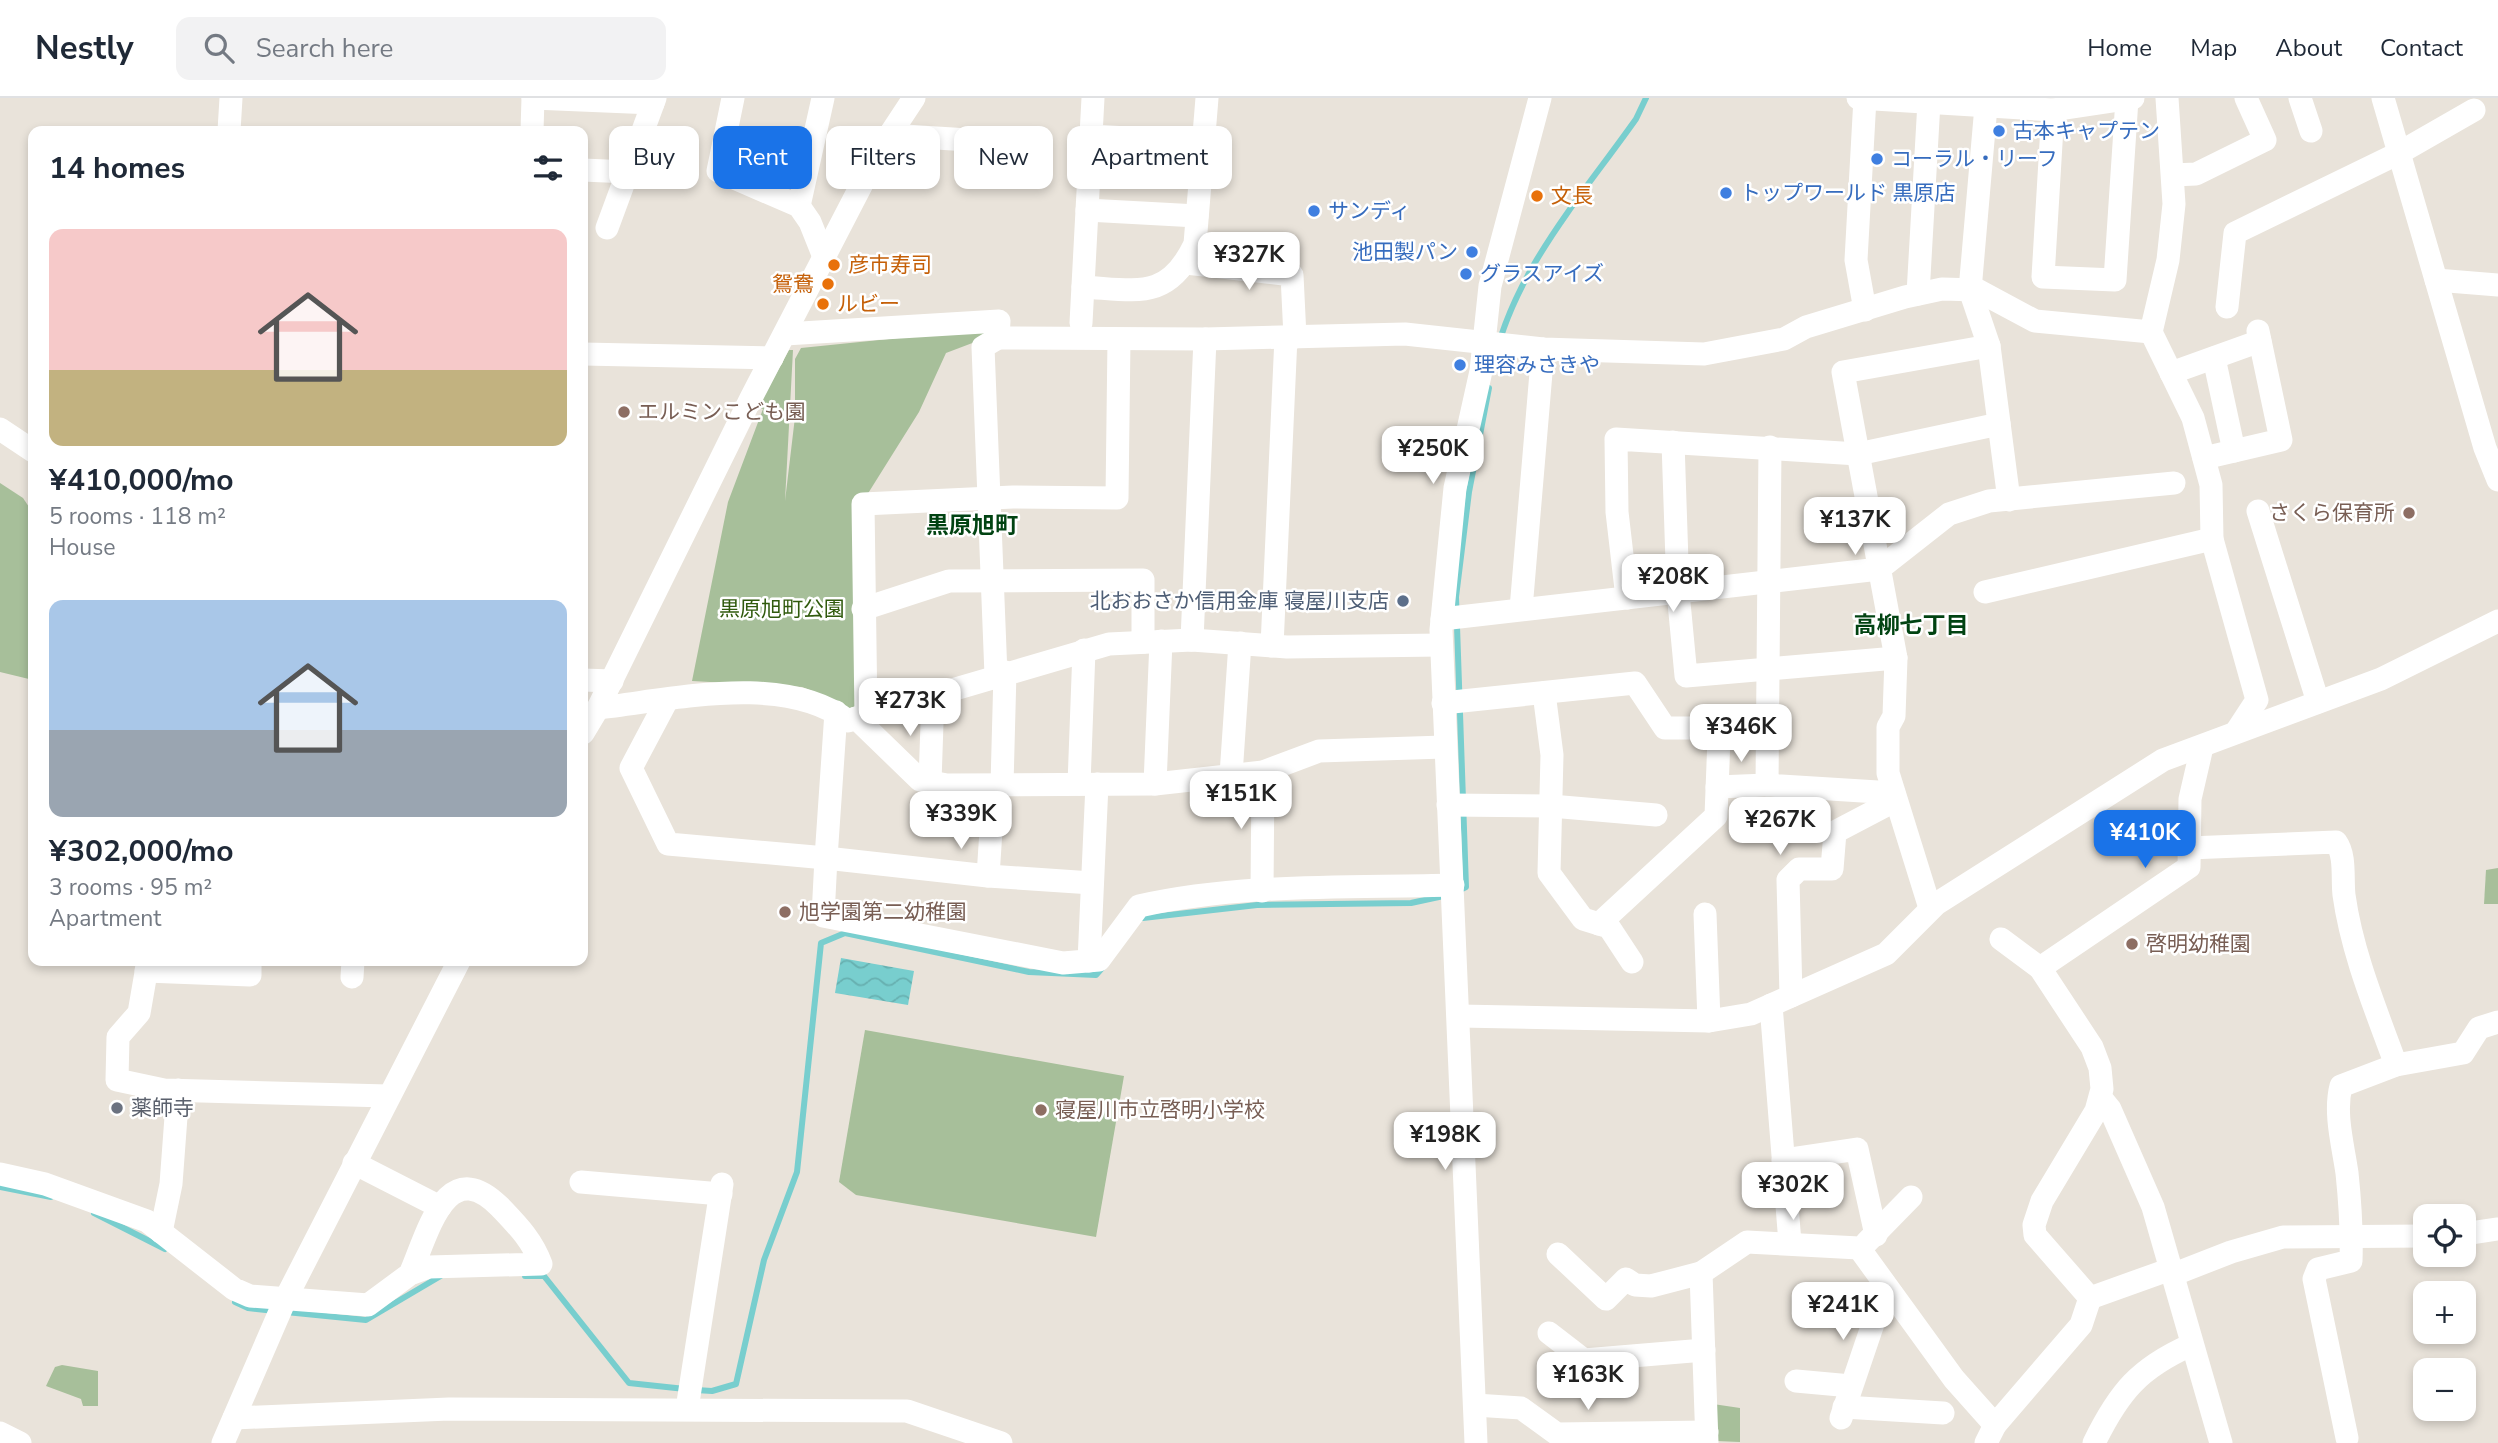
<!DOCTYPE html>
<meta charset="utf-8">
<style>
:root{--surface:#fff;--page:#f2f2f3;--text:#1f2937;--muted:#747a83;--line:#e0e1e3;--accent:#1a73e8}
body{margin:0;font-family:"Nunito Sans","Noto Sans JP",sans-serif;background:var(--page);color:var(--text);height:100vh;display:flex;flex-direction:column;font-size:26px;white-space:nowrap}
*{box-sizing:border-box;margin:0}
p{font-size:23px;color:var(--muted)}
.icon{flex:none;width:38px;height:38px;fill:none;stroke:currentColor;stroke-width:2;stroke-linecap:round;stroke-linejoin:round}
.map{position:relative;flex:1;overflow:hidden}
.panel{position:absolute;left:28px;top:28px;width:560px;height:840px;display:flex;flex-direction:column;background:var(--surface);border-radius:14px;box-shadow:0 4px 10px #0003}
.panel>*{flex:none}
.banner{position:absolute;left:609px;top:28px;width:665px;height:63px;display:flex;gap:14px}
.controls{position:absolute;left:2413px;top:1106px;display:grid;gap:14px}
.controls a{display:grid;place-items:center;width:63px;height:63px;border-radius:14px;background:var(--surface);box-shadow:0 4px 10px #0003;font-size:35px}
.price{position:absolute;translate:-50% -60px;padding:0 16px;border-radius:14px;background:#fff;color:#222;font-size:23px;line-height:46px;filter:drop-shadow(0 2px 4px #0008)}
.price::after{content:'';position:absolute;left:50%;top:42px;width:21px;height:16px;margin-left:-10px;background:inherit;clip-path:polygon(0 0,100% 0,50% 100%)}
.price.selected{background:var(--accent);color:#fff}
ul{padding:0;list-style:none}
li{display:grid;align-content:center;gap:14px;height:371px;padding:0 21px}
li span{display:grid;place-items:center;height:217px;border-radius:14px;color:#555}
li>.icon{margin-inline-start:auto}
span .icon{width:126px;height:126px;fill:#fffc;stroke-width:1}
li b{font-size:30px}
h2{display:flex;justify-content:space-between;align-items:center;height:84px;padding:0 21px;font-size:30px}
.pill{padding:0 24px;border-radius:14px;background:var(--surface);box-shadow:0 4px 10px #0003;font-size:24px;line-height:63px}
.pill.selected{background:var(--accent);color:#fff}
header{display:flex;align-items:center;gap:42px;box-sizing:border-box;height:98px;padding:0 35px;background:var(--surface);border-bottom:2px solid var(--line)}
header strong{font-size:33px}
nav{display:flex;gap:38px;margin-inline-start:auto;font-size:24px}
.search{width:490px;height:63px;background:var(--page);display:flex;align-items:center;gap:18px;box-sizing:border-box;padding:0 24px;border-radius:14px;color:var(--muted);font-size:26px}
.map>svg:first-child{display:block}
.green{fill:#a7bf9a}
.water{fill:url(#water-waves)}
.lines{fill:none;stroke-linecap:round;stroke-linejoin:round}
.stream{stroke:#78cece;stroke-width:6}
.minor{stroke:#fff;stroke-width:23}
.shop-dot{fill:#3f7fe0;stroke:#fff;stroke-width:2.5}
.food-dot{fill:#e8710a;stroke:#fff;stroke-width:2.5}
.education-dot{fill:#8d6e63;stroke:#fff;stroke-width:2.5}
.service-dot{fill:#5c6f8a;stroke:#fff;stroke-width:2.5}
.worship-dot{fill:#6b7280;stroke:#fff;stroke-width:2.5}
.labels{text-anchor:middle;stroke-width:5;stroke-linejoin:round;paint-order:stroke}
.shop-label{font-size:21px;fill:#366cbe;stroke:#fff;text-anchor:start}
.food-label{font-size:21px;fill:#c56008;stroke:#fff;text-anchor:start}
.education-label{font-size:21px;fill:#785e54;stroke:#fff;text-anchor:start}
.service-label{font-size:21px;fill:#4e5e75;stroke:#fff;text-anchor:end}
.park-label{font-size:21px;fill:#305a0d;stroke:#fff}
.worship-label{font-size:21px;fill:#5b616d;stroke:#fff;text-anchor:start}
.neighbourhood-label{font-size:23px;font-weight:bold;fill:#014312;stroke:#fff}
</style>
<header>
<strong>Nestly</strong>
<div class="search"><svg class="icon" aria-label="search" viewBox="0 0 24 24"><circle cx="10" cy="10" r="6"/><path d="M15 15l6 6"/></svg>Search here</div>
<nav><a>Home</a><a>Map</a><a>About</a><a>Contact</a></nav>
</header>
<div class="map">
<svg width="2498" height="1345" viewBox="0 0 2498 1345">
<defs>
<pattern id="water-waves" width="16" height="10" patternUnits="userSpaceOnUse" patternTransform="scale(1.75)"><rect width="16" height="10" fill="#78cece"/><path d="M0 5q4-4 8 0t8 0" fill="none" stroke="#67b0b0"/></pattern>
</defs>
<rect width="100%" height="100%" fill="#e9e3da"/>
<!-- green -->
<g class="green">
<polygon points="987,231 987,236 975,244 946,255 919,314 867,397 858,613 850,614 825,598 802,589 692,583 728,404 763,311 758,309 789,252 793,252 785,403 795,319 795,261 801,250"/>
<polygon points="0,385 23,400 33,415 33,582 0,574"/>
<polygon points="2498,770 2498,806 2484,806 2486,772"/>
<polygon points="865,932 1124,978 1096,1139 856,1097 839,1084"/>
<polygon points="62,1267 98,1273 98,1308 83,1308 81,1301 46,1288 55,1269"/>
<polygon points="1713,1306 1740,1310 1740,1344 1716,1343"/>
</g>
<!-- water -->
<polygon class="water" points="841,860 914,873 908,907 835,895"/>
<g class="lines">
<!-- stream -->
<g class="stream">
<path d="M1492,273C1510,177 1581,99 1636,21L1646,0"/>
<polyline points="1458,793 1466,789 1456,499 1469,394 1489,290"/>
<polyline points="1143,820 1257,807 1411,805 1448,797"/>
<polyline points="0,1089 51,1099"/>
<polyline points="94,1115 165,1151"/>
<polyline points="525,1178 544,1178 629,1285 685,1291"/>
<polyline points="235,1204 248,1210 275,1213"/>
<polyline points="286,1214 366,1222 444,1176"/>
<polyline points="696,1292 712,1293 736,1286 764,1162 797,1074 821,845 845,835 1029,874 1096,877 1103,869"/>
</g>
<!-- minor -->
<g class="minor">
<polyline points="533,0 653,5"/>
<polyline points="733,0 718,73 799,108 810,124 824,159"/>
<polyline points="1858,0 2053,12 2133,0"/>
<polyline points="2300,0 2311,33"/>
<polyline points="2383,0 2485,350 2498,382"/>
<polyline points="1986,8 1970,192 1989,248 2009,402"/>
<polyline points="2053,12 2043,179 2115,182 2127,1"/>
<polyline points="229,33 231,0"/>
<polyline points="532,33 533,0"/>
<polyline points="889,37 1016,45"/>
<polyline points="1091,38 1203,44"/>
<polyline points="583,72 628,74"/>
<polyline points="2173,77 2196,76 2265,42 2246,0"/>
<polyline points="799,108 823,0"/>
<polyline points="1087,112 1197,118"/>
<polyline points="607,130 655,0"/>
<polyline points="1186,165 1292,177 1295,239"/>
<polyline points="2436,182 2498,187"/>
<path d="M1083,189C1137,192 1168,203 1195,146L1207,0"/>
<polyline points="1918,196 1929,4"/>
<polyline points="2227,209 2235,135 2399,55 2474,12"/>
<polyline points="1865,212 1856,162 1865,0"/>
<polyline points="1081,225 1093,0"/>
<polyline points="2151,234 2193,320 2211,387 2212,441 2257,602 2236,634"/>
<polyline points="785,236 999,223 998,240 1205,241 1405,236 1543,251 1704,256 1784,241 1806,229 1905,199 1942,191 1977,192 2035,223 2151,234 2168,162 2174,106 2167,0"/>
<polyline points="583,256 772,260"/>
<polyline points="2214,260 2234,353"/>
<polyline points="2171,275 2260,243"/>
<polyline points="0,331 33,353"/>
<polyline points="1673,344 1678,494 1686,578 1896,560"/>
<polyline points="1770,349 1767,687 1894,695"/>
<polyline points="2204,360 2281,342 2258,233"/>
<polyline points="2258,413 2318,604"/>
<polyline points="1985,494 2212,441"/>
<polyline points="1627,500 1617,414 1616,341 1858,356 1999,326"/>
<polyline points="863,511 949,483 1143,482 1143,544"/>
<polyline points="1521,511 1543,251"/>
<polyline points="1442,521 1879,471 1949,416 1989,403 2174,385"/>
<polyline points="1192,542 1205,241"/>
<polyline points="1272,548 1286,239"/>
<polyline points="996,577 983,249 998,240"/>
<polyline points="583,582 612,583"/>
<polyline points="1544,595 1552,657 1549,775 1583,821 1609,829 1632,864"/>
<path d="M667,602L631,670L668,746L826,760L823,818L1063,865L1099,862L1139,808C1241,785 1349,790 1453,787"/>
<polyline points="1443,605 1635,585 1665,630 1711,630 1719,640 1716,718 1599,826"/>
<path d="M598,610C672,602 784,574 848,623L856,620L920,682L947,687L1155,686L1263,674L1319,653L1444,649"/>
<polyline points="836,614 826,760 988,778 1092,785"/>
<polyline points="866,617 863,406 1013,399 1117,400 1119,241"/>
<polyline points="856,620 1109,546 1192,542 1287,549 1441,547"/>
<polyline points="583,635 598,610 751,300 879,53 914,0"/>
<polyline points="1231,677 1240,545"/>
<polyline points="930,684 933,596"/>
<polyline points="1079,686 1084,552"/>
<polyline points="1155,686 1161,543"/>
<polyline points="1002,687 1005,574"/>
<polyline points="1717,689 1767,687"/>
<polyline points="1448,707 1551,708 1656,717"/>
<path d="M2189,750L2336,744C2346,758 2342,780 2344,797C2352,855 2376,912 2396,967"/>
<polyline points="988,778 994,687"/>
<polyline points="1262,793 1263,674"/>
<polyline points="1930,810 1888,675 1888,629 1894,618 1896,560 1843,274 1989,248"/>
<polyline points="1705,816 1709,923"/>
<polyline points="148,863 139,915 118,939 117,982 164,992 388,998"/>
<polyline points="1089,863 1097,686"/>
<polyline points="2040,870 2189,769 2190,701 2202,649"/>
<polyline points="146,873 250,877 250,863"/>
<polyline points="352,879 353,863"/>
<polyline points="1791,898 1788,782 1799,771 1832,771 1835,734 1896,702"/>
<polyline points="1771,907 1790,1145"/>
<polyline points="1459,918 1709,923 1751,916 1886,856 1936,806 2163,662 2381,581 2498,523"/>
<polyline points="2101,1000 2110,1011 2153,1109 2221,1345"/>
<polyline points="1783,1062 1857,1051 1876,1137"/>
<polyline points="354,1065 440,1109"/>
<path d="M0,1076L45,1086L147,1123L234,1191L250,1198L368,1207L410,1176L429,1169L541,1166C532,1142 518,1128 500,1109C446,1055 428,1135 410,1176"/>
<polyline points="581,1084 721,1096"/>
<polyline points="161,1134 171,1086 178,992"/>
<polyline points="2464,1136 2498,1131"/>
<polyline points="1867,1144 1911,1099"/>
<polyline points="1558,1156 1606,1201 1626,1181 1635,1187 1651,1188 1701,1175 1747,1144 1859,1150 1954,1281 1995,1327"/>
<polyline points="1701,1175 1707,1345"/>
<polyline points="2172,1177 2231,1154 2283,1139 2426,1138"/>
<polyline points="2090,1200 2171,1171"/>
<polyline points="1549,1235 1584,1262 1704,1252"/>
<polyline points="1796,1283 1851,1288"/>
<polyline points="1475,1307 1521,1310 1557,1336 1707,1334"/>
<polyline points="1844,1309 1943,1315"/>
<polyline points="687,1311 722,1086"/>
<polyline points="234,1320 449,1311 907,1313 1001,1345"/>
<polyline points="1841,1320 1878,1211 1892,1196"/>
<polyline points="0,1335 20,1345"/>
<path d="M2347,1340L2314,1181L2318,1171L2351,1163C2352,1133 2350,1104 2347,1075C2343,1047 2334,1015 2341,988L2396,967L2463,955L2479,930L2498,924"/>
<polyline points="223,1345 285,1202 459,863"/>
<polyline points="1476,1345 1441,532 1455,390 1481,273 1490,188 1540,0"/>
<polyline points="1986,1345 1995,1327 2081,1227 2090,1200 2035,1137 2034,1127 2042,1103 2096,1013 2102,991 2100,970 2092,949 2040,870 2001,841"/>
<path d="M2094,1345C2119,1294 2139,1270 2191,1247"/>
</g>
</g>
<!-- markers -->
<g class="shop-dot">
<circle cx="1999" cy="33" r="7"/>
<circle cx="1877" cy="61" r="7"/>
<circle cx="1726" cy="95" r="7"/>
<circle cx="1314" cy="113" r="7"/>
<circle cx="1472" cy="154" r="7"/>
<circle cx="1466" cy="176" r="7"/>
<circle cx="1460" cy="267" r="7"/>
</g>
<g class="food-dot">
<circle cx="1537" cy="98" r="7"/>
<circle cx="834" cy="167" r="7"/>
<circle cx="828" cy="186" r="7"/>
<circle cx="823" cy="206" r="7"/>
</g>
<g class="education-dot">
<circle cx="624" cy="314" r="7"/>
<circle cx="2409" cy="415" r="7"/>
<circle cx="785" cy="814" r="7"/>
<circle cx="2132" cy="846" r="7"/>
<circle cx="1041" cy="1012" r="7"/>
</g>
<circle class="service-dot" cx="1403" cy="503" r="7"/>
<circle class="worship-dot" cx="117" cy="1010" r="7"/>
<g class="labels">
<!-- shop labels -->
<g class="shop-label">
<text x="2013" y="40">古本キャプテン</text>
<text x="1891" y="68">コーラル・リーフ</text>
<text x="1740" y="102">トップワールド 黒原店</text>
<text x="1328" y="120">サンディ</text>
<text x="1458" y="161" text-anchor="end">池田製パン</text>
<text x="1480" y="183">グラスアイズ</text>
<text x="1474" y="274">理容みさきや</text>
</g>
<!-- food labels -->
<g class="food-label">
<text x="1551" y="105">文長</text>
<text x="848" y="174">彦市寿司</text>
<text x="814" y="193" text-anchor="end">鴛鴦</text>
<text x="837" y="213">ルビー</text>
</g>
<!-- education labels -->
<g class="education-label">
<text x="638" y="321">エルミンこども園</text>
<text x="2395" y="422" text-anchor="end">さくら保育所</text>
<text x="799" y="821">旭学園第二幼稚園</text>
<text x="2146" y="853">啓明幼稚園</text>
<text x="1055" y="1019">寝屋川市立啓明小学校</text>
</g>
<!-- service labels -->
<g class="service-label">
<text x="1389" y="510">北おおさか信用金庫 寝屋川支店</text>
</g>
<!-- park labels -->
<g class="park-label">
<text x="782" y="518">黒原旭町公園</text>
</g>
<!-- worship labels -->
<g class="worship-label">
<text x="131" y="1017">薬師寺</text>
</g>
<!-- neighbourhood labels -->
<g class="neighbourhood-label">
<text x="972" y="435">黒原旭町</text>
<text x="1911" y="535">高柳七丁目</text>
</g>
</g>
</svg>
<div class="controls">
<a><svg class="icon" aria-label="locate" viewBox="0 0 24 24"><circle cx="12" cy="12" r="6"/><path d="M12 2v4M12 18v4M2 12h4M18 12h4"/></svg></a>
<a>+</a>
<a>−</a>
</div>
<b class="price" style="left:1249px;top:194px">¥327K</b>
<b class="price" style="left:1433px;top:388px">¥250K</b>
<b class="price" style="left:1855px;top:459px">¥137K</b>
<b class="price" style="left:1673px;top:516px">¥208K</b>
<b class="price" style="left:910px;top:640px">¥273K</b>
<b class="price" style="left:1741px;top:666px">¥346K</b>
<b class="price" style="left:1241px;top:733px">¥151K</b>
<b class="price" style="left:961px;top:753px">¥339K</b>
<b class="price" style="left:1780px;top:759px">¥267K</b>
<b class="price selected" style="left:2145px;top:772px">¥410K</b>
<b class="price" style="left:1445px;top:1074px">¥198K</b>
<b class="price" style="left:1793px;top:1124px">¥302K</b>
<b class="price" style="left:1843px;top:1244px">¥241K</b>
<b class="price" style="left:1588px;top:1314px">¥163K</b>
<div class="banner">
<a class="pill">Buy</a>
<a class="pill selected">Rent</a>
<a class="pill">Filters</a>
<a class="pill">New</a>
<a class="pill">Apartment</a>
</div>
<section class="panel">
<h2>14 homes<svg class="icon" aria-label="filters" viewBox="0 0 24 24"><path d="M4 7h16M4 17h16"/><circle cx="9" cy="7" r="2"/><circle cx="15" cy="17" r="2"/></svg></h2>
<ul>
<li><span style="background:linear-gradient(#f6c9c9 65%,#c2b280 0)"><svg class="icon" aria-label="home" viewBox="0 0 24 24"><path d="M3 11l9-7 9 7M6 9v11h12V9"/></svg></span><div><b>¥410,000/mo</b><p>5 rooms · 118 m²</p><p>House</p></div></li>
<li><span style="background:linear-gradient(#a9c7e8 60%,#9aa5b1 0)"><svg class="icon" aria-label="home" viewBox="0 0 24 24"><path d="M3 11l9-7 9 7M6 9v11h12V9"/></svg></span><div><b>¥302,000/mo</b><p>3 rooms · 95 m²</p><p>Apartment</p></div></li>
</ul>
</section>
</div>
